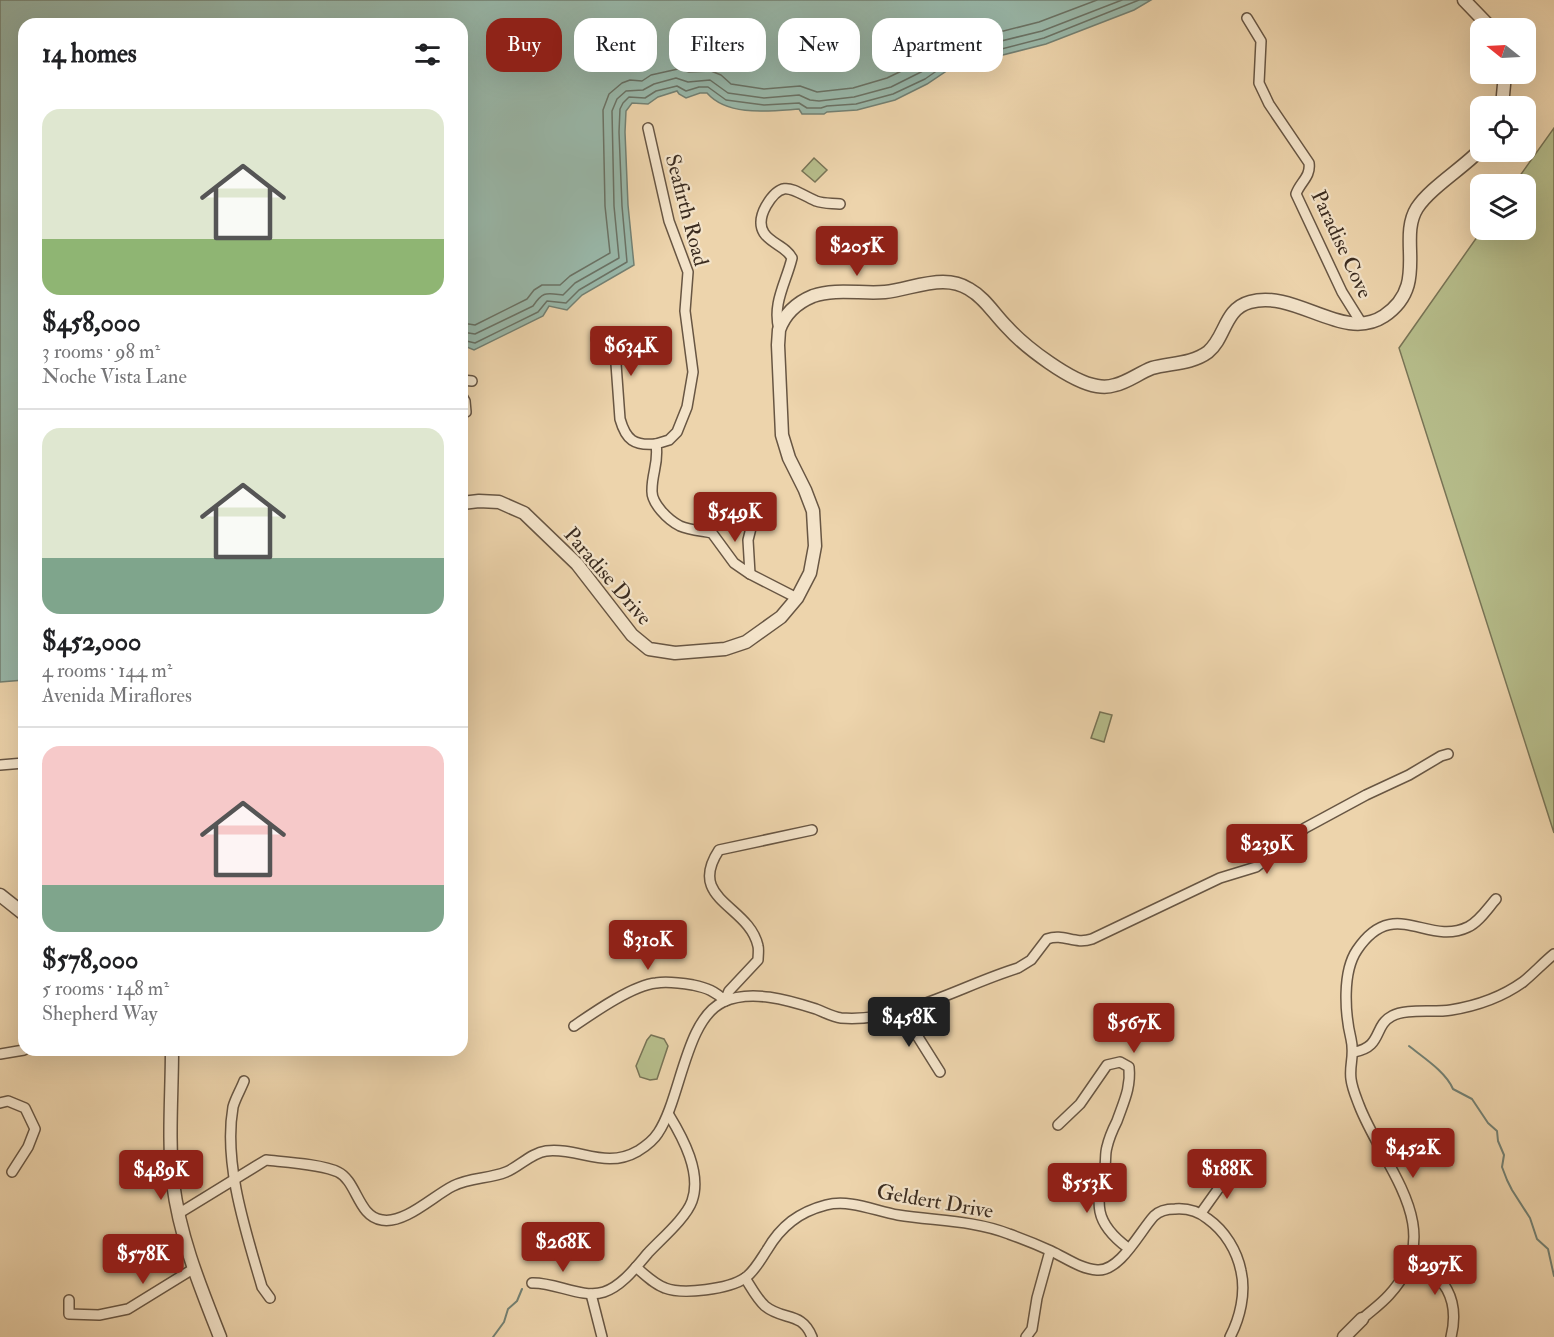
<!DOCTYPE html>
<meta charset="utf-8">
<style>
:root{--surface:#fff;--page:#f6f6f6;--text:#202124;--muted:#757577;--line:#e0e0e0;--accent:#8f2418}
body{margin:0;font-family:"IM FELL Double Pica",serif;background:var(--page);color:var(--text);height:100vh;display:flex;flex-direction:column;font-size:22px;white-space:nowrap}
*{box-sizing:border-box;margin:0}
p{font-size:20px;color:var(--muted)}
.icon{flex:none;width:33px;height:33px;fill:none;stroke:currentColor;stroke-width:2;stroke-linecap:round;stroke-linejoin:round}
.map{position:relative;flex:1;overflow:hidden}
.side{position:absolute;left:18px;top:18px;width:450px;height:1038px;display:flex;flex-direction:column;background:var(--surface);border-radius:18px;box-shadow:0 6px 24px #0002}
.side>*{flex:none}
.top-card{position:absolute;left:486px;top:18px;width:570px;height:54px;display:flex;gap:12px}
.needle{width:39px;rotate:288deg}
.controls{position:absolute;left:1470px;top:18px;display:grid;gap:12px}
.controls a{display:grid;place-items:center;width:66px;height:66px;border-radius:12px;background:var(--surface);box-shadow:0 6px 24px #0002;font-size:30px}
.price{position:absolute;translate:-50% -51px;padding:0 14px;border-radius:6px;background:var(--accent);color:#fff;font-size:20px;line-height:39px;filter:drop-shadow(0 2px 3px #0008)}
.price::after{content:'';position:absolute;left:50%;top:36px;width:18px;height:14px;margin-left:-9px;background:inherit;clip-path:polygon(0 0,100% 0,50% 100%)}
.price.selected{background:#222;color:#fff}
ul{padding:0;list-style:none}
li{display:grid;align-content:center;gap:12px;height:318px;padding:0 24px}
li+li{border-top:2px solid var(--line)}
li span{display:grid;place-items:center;height:186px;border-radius:18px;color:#555}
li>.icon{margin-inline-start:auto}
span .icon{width:108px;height:108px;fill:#fffc;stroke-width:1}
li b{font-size:26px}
h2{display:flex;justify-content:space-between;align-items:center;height:72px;padding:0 24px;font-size:26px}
.chip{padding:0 21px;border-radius:18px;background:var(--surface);box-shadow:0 6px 24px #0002;font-size:21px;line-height:54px}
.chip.selected{background:var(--accent);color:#fff}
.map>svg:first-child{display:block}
.green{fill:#b6bd8b;stroke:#787456;stroke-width:1.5}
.water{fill:#99b8aa;stroke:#738073;stroke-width:1.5}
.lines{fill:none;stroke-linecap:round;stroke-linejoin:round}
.shore{stroke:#6a7265;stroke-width:1.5}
.stream{stroke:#738073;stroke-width:2}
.minor-casing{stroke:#685643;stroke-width:12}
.tertiary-casing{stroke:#685643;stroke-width:15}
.minor{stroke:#f3e3c9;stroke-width:9}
.tertiary{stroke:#f3e3c9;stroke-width:12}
.labels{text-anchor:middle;stroke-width:4.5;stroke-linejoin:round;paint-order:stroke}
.street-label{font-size:21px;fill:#3b2c20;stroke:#f3e3c9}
</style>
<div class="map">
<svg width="1554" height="1337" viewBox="0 0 1554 1337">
<rect width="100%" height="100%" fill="#edd4ac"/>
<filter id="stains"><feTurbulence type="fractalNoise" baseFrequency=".00333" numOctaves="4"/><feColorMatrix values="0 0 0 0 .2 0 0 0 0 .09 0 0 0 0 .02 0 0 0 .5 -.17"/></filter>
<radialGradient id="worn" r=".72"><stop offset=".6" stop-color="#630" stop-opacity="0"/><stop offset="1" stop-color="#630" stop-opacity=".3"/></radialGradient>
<!-- green -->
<g class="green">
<polygon points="1554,128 1554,833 1399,348 1482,230 1526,230 1526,184 1514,184"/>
<polygon points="814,158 827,170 815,182 802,171"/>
<polygon points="1100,712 1112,715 1104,742 1091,738"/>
<polygon points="651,1035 664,1039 668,1046 657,1079 650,1080 640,1077 636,1066 647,1040"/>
</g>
<!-- water -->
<path class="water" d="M0,0H1151L1134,10L1046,44L987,59L963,60L927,84L895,100L857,110L827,112L824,114H802L799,109C770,111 728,117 707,93H700L686,98L679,94L677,91L658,97L648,104L632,103L626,111L625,132L628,205L634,265L582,295L567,310L549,306L543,316L474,350L462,345V24H24V680L0,682Z"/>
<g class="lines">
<!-- shore -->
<g class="shore">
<polyline points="462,323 475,325 527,299 534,290 542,285 560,285 570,276 610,253 605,206 603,110 609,94 622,83 630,80 642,81 651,75 678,69 689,72 711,71 721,75 731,84 764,89 800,86 817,92 853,88 887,78 916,64 956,39 984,36 1039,22 1097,0"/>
<path d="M462,332L475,334L533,306C543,291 546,293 563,295L575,283L619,258L614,206L612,111L617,99L626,91L643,90L654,84L676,78L688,82L710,80L728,93L764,98L799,95L810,100L819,101L854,97L891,87L921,72L959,47L985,45L1042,31L1122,0"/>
<polyline points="462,340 475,343 538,312 547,301 566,303 579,290 627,262 622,206 619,132 620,109 623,103 629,97 645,98 656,91 677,86 686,91 699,87 708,87 726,100 764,105 799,103 807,108 821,108 827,106 856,104 893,94 925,79 961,54 986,53 1044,38 1139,0"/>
</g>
<!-- stream -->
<g class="stream">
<path d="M1409,1046C1424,1058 1446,1072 1453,1089L1472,1099L1488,1123L1497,1131L1498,1141L1504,1155L1502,1167L1507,1180L1512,1190L1530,1218L1537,1239L1548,1249L1554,1276"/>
<polyline points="493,1337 504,1322 508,1309 517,1301 522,1289"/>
</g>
<defs>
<g id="minor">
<path d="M1247,18L1261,41L1259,83L1269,104L1309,163C1311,177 1300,182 1296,194L1342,292L1362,324"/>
<path d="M648,128L669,221L688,272L685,311L693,372L687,407L677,432L669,440L656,444C659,463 652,472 652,490C651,503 668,520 680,526C689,530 702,531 712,533L734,563L750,574L797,598"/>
<path d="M779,330C772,303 786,283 792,258C786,246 771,244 764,233C759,225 761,215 766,206C783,177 793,191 816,201C824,204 832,203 840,204"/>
<path d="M596,339L612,345L615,350L620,419C626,440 634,446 656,444"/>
<polyline points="462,380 472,381"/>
<polyline points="462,396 465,401 466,412 462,414"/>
<polyline points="750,574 748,540 754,516"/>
<polyline points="0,765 24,763"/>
<polyline points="901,1010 940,1072"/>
<path d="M574,1026C593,1013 633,985 656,983C667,981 681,983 693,985C707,988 715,991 725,1001L729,991L758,960C758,956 759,950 758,946C749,905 686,900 719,850L812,830"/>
<path d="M1354,1052C1383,1047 1373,1026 1392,1016C1406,1008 1434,1013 1451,1010C1476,1006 1502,997 1523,982C1534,973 1543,963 1554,954"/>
<polyline points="0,1054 24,1050"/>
<path d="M244,1081C241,1089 235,1099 233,1107C223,1164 246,1232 262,1287L270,1298"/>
<polyline points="0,1103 8,1101 25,1108 35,1129 28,1147 12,1172"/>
<path d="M1058,1125L1080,1104L1107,1065L1120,1062L1129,1067C1131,1088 1124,1101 1117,1121C1113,1129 1109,1138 1107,1147C1105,1153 1106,1160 1105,1166C1096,1204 1093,1222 1128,1248"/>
<polyline points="1201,1213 1226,1178 1239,1172"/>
<path d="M178,1214L266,1160C284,1162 322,1164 338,1172C357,1181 358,1217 382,1220C405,1224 433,1196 453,1186C470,1177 489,1179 506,1172C519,1167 531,1153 546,1151C579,1147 605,1170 638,1151C646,1146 653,1141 658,1133C681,1099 685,1020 723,1002C751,989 788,1000 816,1009C824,1012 833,1017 841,1018C902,1023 962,985 1018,968L1031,960L1047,939C1064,933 1074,945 1092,939L1220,878L1256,867L1305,828L1366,795L1409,775L1441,756L1448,754"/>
<path d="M1410,1261C1445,1273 1460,1300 1451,1337"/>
<path d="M636,1267C645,1275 654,1284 665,1288C683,1295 729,1289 745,1278C754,1272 761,1259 767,1250C781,1226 799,1212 826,1205C850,1199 875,1211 898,1215C935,1221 973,1220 1009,1234C1023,1239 1038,1245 1051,1251C1066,1258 1081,1269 1097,1270C1120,1272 1140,1231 1154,1216C1159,1211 1168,1209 1175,1209C1188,1208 1198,1211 1208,1219C1225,1231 1237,1251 1241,1271C1246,1293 1240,1318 1230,1337"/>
<path d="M745,1278C751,1287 757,1299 765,1306C783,1321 802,1311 812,1337"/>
<path d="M532,1283C555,1282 582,1299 604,1292C622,1286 636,1267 648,1253C661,1239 686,1218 692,1201C702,1173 683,1138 669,1115"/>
<polyline points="591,1294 602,1337"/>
<polyline points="69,1300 69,1314 99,1315 128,1309 193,1269"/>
<path d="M1362,1319C1371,1311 1381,1304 1389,1295C1450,1229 1383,1168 1359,1105C1356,1097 1352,1088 1351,1079C1349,1064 1355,1056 1351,1039C1345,1014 1342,972 1357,950C1394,895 1427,947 1468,927C1479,922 1488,908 1496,899"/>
<polyline points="1026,1337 1032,1329 1037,1298 1050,1251"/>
</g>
<g id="tertiary">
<polyline points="1464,0 1491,28"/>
<polyline points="1502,106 1505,74"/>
<path d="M462,503L479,501L499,502L524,513L577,564L632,635L649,649L675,653L725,649L746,642L781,617L797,598L810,573L815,546L813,511L805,490L789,458L782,435L778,345L779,330C785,313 796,303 813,296C836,288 861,294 885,292C904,290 923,282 943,282C952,282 961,284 969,289C985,298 994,314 1007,327C1025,347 1071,382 1097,386C1103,387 1109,387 1115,385C1128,382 1139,373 1152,368C1170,363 1192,364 1208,352C1226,337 1224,309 1250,302C1296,289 1343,343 1384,316C1430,285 1397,240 1417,208C1430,188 1463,168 1480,150"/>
<polyline points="0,895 24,914"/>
<path d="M172,1050C172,1094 168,1140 173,1183C180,1238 200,1286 220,1337"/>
<polyline points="1344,1337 1362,1319"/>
</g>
</defs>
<!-- minor casing -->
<use href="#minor" class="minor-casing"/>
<!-- tertiary casing -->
<use href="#tertiary" class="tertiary-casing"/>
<!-- minor -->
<use href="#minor" class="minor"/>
<!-- tertiary -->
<use href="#tertiary" class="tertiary"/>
</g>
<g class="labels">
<!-- street labels -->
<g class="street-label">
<text transform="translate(687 210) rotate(75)" y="7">Seafirth Road</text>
<text transform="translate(1342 244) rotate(65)" y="7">Paradise Cove</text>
<text transform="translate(608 576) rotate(49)" y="7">Paradise Drive</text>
<text transform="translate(935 1201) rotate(10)" y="7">Geldert Drive</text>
</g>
</g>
<rect width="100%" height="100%" filter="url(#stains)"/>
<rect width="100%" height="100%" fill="url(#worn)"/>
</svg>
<div class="controls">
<a><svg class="needle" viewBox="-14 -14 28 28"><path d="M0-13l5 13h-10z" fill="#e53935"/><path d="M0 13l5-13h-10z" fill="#757577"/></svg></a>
<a><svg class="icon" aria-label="locate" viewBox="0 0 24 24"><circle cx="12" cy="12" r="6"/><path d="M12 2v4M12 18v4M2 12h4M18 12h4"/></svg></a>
<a><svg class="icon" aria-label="layers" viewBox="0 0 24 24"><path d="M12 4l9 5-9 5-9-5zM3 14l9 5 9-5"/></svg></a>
</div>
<b class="price" style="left:857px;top:277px">$205K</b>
<b class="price" style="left:631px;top:377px">$634K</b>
<b class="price" style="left:735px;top:543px">$549K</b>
<b class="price" style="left:1267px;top:875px">$239K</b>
<b class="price" style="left:648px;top:971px">$310K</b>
<b class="price selected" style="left:909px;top:1048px">$458K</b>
<b class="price" style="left:1134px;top:1054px">$567K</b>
<b class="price" style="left:1413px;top:1179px">$452K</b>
<b class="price" style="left:1227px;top:1200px">$188K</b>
<b class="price" style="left:161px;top:1201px">$489K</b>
<b class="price" style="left:1087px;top:1214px">$553K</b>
<b class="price" style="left:563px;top:1273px">$268K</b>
<b class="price" style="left:143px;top:1285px">$578K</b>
<b class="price" style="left:1435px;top:1296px">$297K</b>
<div class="top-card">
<a class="chip selected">Buy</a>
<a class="chip">Rent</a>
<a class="chip">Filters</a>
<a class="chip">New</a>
<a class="chip">Apartment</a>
</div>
<section class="side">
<h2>14 homes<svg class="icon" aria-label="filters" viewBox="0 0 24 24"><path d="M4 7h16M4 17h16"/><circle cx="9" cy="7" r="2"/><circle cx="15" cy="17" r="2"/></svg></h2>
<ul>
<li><span style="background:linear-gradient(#dfe7d0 70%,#8fb573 0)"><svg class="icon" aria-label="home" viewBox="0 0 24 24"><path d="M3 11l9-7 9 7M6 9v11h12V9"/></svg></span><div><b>$458,000</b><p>3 rooms · 98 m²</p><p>Noche Vista Lane</p></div></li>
<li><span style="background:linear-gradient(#dfe7d0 70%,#7fa58c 0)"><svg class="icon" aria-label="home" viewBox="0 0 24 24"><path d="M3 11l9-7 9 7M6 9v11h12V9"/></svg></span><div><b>$452,000</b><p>4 rooms · 144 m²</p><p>Avenida Miraflores</p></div></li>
<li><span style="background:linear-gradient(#f6c9c9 75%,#7fa58c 0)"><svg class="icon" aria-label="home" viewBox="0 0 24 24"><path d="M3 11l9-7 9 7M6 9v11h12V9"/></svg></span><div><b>$578,000</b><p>5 rooms · 148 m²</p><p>Shepherd Way</p></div></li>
</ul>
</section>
</div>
